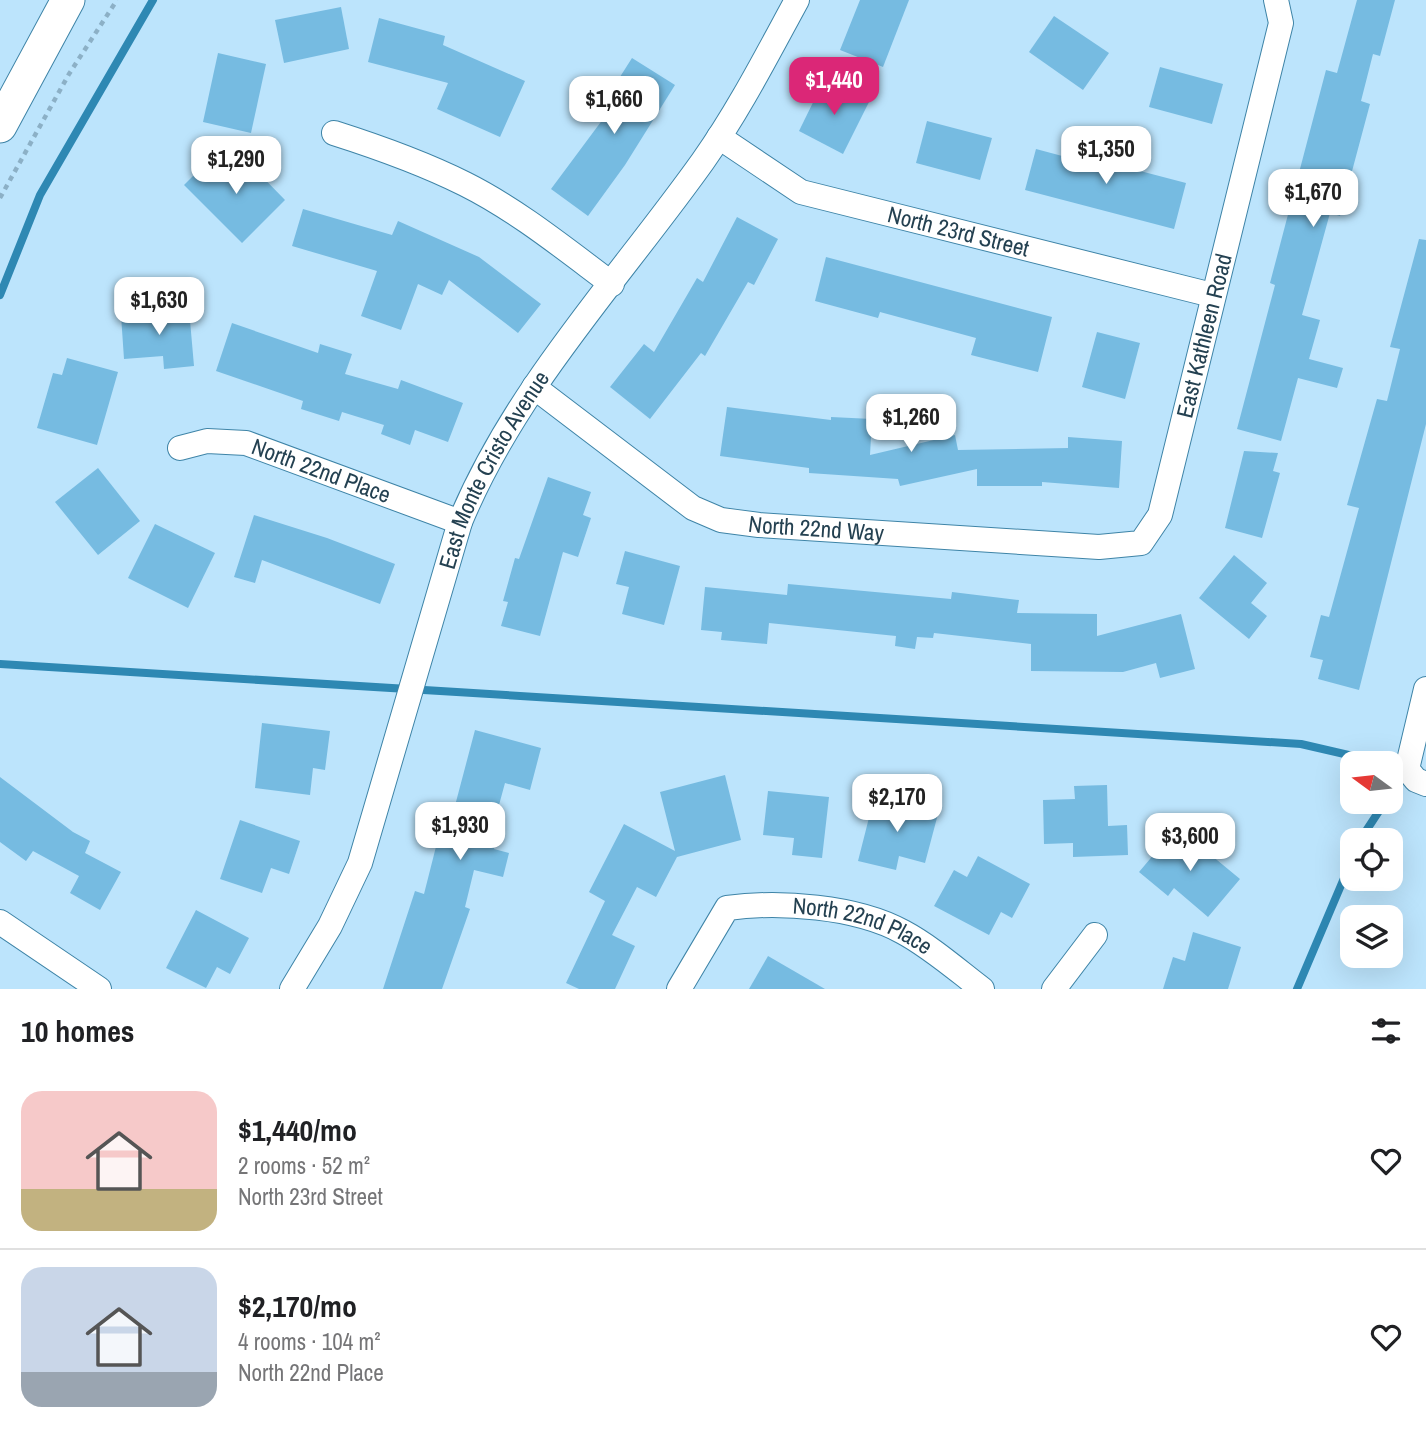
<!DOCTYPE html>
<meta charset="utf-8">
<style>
:root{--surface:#fff;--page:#f2f2f2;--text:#202124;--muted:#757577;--line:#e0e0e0;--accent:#db2777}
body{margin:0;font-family:"Archivo Narrow",sans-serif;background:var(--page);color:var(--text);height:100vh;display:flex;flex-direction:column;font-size:26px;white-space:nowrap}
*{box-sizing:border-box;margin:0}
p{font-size:23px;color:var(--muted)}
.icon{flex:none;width:38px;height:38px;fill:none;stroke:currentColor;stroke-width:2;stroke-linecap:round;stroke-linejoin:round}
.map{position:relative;height:989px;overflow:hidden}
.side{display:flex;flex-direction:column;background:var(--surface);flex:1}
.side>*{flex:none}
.needle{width:46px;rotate:285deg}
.buttons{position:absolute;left:1340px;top:751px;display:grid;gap:14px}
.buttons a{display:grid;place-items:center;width:63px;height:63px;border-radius:14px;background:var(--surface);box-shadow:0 7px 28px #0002;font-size:35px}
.price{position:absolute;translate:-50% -60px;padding:0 16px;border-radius:14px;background:#fff;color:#222;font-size:23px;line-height:46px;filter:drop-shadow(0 2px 4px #0008)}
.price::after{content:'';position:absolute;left:50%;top:42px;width:21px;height:16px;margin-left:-10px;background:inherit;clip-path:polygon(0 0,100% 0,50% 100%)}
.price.active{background:var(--accent);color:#fff}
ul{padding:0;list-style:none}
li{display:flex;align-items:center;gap:21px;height:175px;padding:0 21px}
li+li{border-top:2px solid var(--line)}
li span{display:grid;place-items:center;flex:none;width:196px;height:140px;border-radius:21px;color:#555}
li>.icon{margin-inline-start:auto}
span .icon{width:84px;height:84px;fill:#fffc;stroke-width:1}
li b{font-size:30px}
h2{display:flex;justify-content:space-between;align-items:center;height:84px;padding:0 21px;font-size:30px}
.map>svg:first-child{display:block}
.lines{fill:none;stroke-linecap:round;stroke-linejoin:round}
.stream{stroke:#2e88b3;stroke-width:8}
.building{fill:#76bbe1}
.minor-casing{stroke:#3e84a7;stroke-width:26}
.secondary-casing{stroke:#3e84a7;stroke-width:35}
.path{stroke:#8cb0c6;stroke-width:4.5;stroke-dasharray:5 5;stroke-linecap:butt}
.minor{stroke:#fff;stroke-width:24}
.secondary{stroke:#fff;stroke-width:33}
.labels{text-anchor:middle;stroke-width:5;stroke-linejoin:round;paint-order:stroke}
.street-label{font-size:23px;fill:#244151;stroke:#e0edf5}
</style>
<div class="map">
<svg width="1426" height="989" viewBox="0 0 1426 989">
<rect width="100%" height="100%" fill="#bce4fc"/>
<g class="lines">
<!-- stream -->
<g class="stream">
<polyline points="0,295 40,195 153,0"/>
<polyline points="0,664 1301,744 1383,763"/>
<polyline points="1391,765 1407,769 1391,793"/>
<polyline points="1360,840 1385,802"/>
<polyline points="1297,989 1353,857"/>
</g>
</g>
<!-- building -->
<g class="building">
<polygon points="860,0 909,0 883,67 840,50"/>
<polygon points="1357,0 1395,0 1380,56 1373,54 1361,101 1370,104 1340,216 1330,213 1302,315 1320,320 1309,359 1343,368 1337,388 1298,378 1281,441 1237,429 1275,285 1270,283 1326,70 1337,73"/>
<polygon points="341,7 349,49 284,63 275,20"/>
<polygon points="1054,16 1109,53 1083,90 1029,52"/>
<polygon points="379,18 445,36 443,45 525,81 500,137 437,109 448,83 368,62"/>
<polygon points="218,53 266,64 251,133 203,122"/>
<polygon points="632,58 675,85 625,165 588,216 551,189 606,115 599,110"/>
<polygon points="1160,67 1223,84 1212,124 1149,107"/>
<polygon points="824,80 869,102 843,154 799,131"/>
<polygon points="927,121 992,138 980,180 916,163"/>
<polygon points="1069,145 1104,155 1102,161 1186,183 1174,229 1025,190 1036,149 1066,157"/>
<polygon points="239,153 285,200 242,243 184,185 203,166 214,178"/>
<polygon points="303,209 392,235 398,221 479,257 541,304 518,333 449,280 442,295 418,284 401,330 361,316 377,271 292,246"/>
<polygon points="737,217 778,239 754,285 748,282 705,356 701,353 650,419 610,387 644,344 654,352 697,278 703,282"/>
<polygon points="1419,239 1426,240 1426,424 1359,690 1318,679 1323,660 1310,657 1321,615 1329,617 1359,508 1347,505 1377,399 1387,401 1400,349 1390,347"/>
<polygon points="826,257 1052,317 1038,372 971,355 976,338 880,312 878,318 815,301"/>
<polygon points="189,309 194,366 164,369 163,356 124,359 121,315"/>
<polygon points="232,323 318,353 320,344 352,354 345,374 398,389 401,380 463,403 448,442 415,430 410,445 381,434 384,425 342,412 339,421 301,409 303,401 216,371"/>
<polygon points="1097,332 1140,343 1125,399 1082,387"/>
<polygon points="67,358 118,372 97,445 37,428 53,373 62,375"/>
<polygon points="727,407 831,420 831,417 872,419 870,455 955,435 958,450 1068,448 1068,437 1122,441 1119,488 1042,482 1042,486 977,486 977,469 900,486 898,479 809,473 809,468 720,456"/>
<polygon points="1244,451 1278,453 1273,471 1280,473 1262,538 1225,528"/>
<polygon points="98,468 140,521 98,555 55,502"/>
<polygon points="548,477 591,492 583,515 591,518 578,557 563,552 540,636 501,626 508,602 503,601 515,558 519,559"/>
<polygon points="254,515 327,538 395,564 380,604 262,560 255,583 234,577"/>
<polygon points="155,524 215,553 188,608 128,578"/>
<polygon points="625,551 680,566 664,625 622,614 629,587 616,584"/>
<polygon points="1234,555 1267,583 1251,603 1267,616 1249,639 1199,598"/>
<polygon points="788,584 951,599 952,592 1019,600 1017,613 1097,614 1097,636 1181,614 1195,669 1160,678 1156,663 1123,672 1031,671 1031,644 934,633 933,638 917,637 915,649 895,646 896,636 769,623 767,644 721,640 722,632 701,630 705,587 787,595"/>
<polygon points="262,723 330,731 325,770 313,768 310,795 255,788"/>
<polygon points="475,730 541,748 530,790 505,783 493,827 499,828 494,849 509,853 503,877 474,870 465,907 470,909 442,989 383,989 415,891 424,894 444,815 452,817"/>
<polygon points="725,775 741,840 677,857 656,897 637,887 612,935 635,946 615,989 579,989 566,983 605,901 589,892 624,824 675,851 660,792"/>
<polygon points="0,777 73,832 90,841 85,853 121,872 100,910 70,893 79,876 33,851 26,861 0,842"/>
<polygon points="1107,785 1108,826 1127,825 1128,855 1073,857 1073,843 1044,844 1043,800 1075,799 1074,786"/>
<polygon points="768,791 829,797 822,858 792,855 794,838 763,835"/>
<polygon points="874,798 938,814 925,863 899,856 896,870 858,861"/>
<polygon points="240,820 300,841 289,874 271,868 262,893 220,879"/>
<polygon points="1177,827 1240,879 1208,917 1174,888 1168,896 1139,872"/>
<polygon points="978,856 1030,884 1012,918 1001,912 989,935 934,906 954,870 967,877"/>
<polygon points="196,910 249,938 230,974 217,967 206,988 166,968"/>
<polygon points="1193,932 1241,947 1228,989 1163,989 1173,957 1185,961"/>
<polygon points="768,956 825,989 749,989"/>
</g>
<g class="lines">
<defs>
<g id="minor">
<path d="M334,133C378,147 423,163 465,184C517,210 565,249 612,284"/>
<path id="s1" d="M719,137L801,192L1212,295"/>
<path id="s2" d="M534,387L693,508L721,520L759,525L1099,547L1141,543L1160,515L1281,23L1276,0"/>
<path id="s3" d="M180,448L207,441L246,443L460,522"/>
<polyline points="1426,689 1407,769 1416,780 1426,784"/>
<polyline points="0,922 99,989"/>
<path id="s4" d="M292,989L330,926L360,863L460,522C516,387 619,279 703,161C739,110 767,55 797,0"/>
<path id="s5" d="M679,989L727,908C779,901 856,906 903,932C931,947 957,970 982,989"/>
<polyline points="1054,989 1095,935"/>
</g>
<polyline id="secondary" points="0,126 68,0"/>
</defs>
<!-- minor casing -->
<use href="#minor" class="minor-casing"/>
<!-- secondary casing -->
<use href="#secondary" class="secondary-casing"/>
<!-- path -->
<polyline class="path" points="0,198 69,74 117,0"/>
<!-- minor -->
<use href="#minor" class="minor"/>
<!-- secondary -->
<use href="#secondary" class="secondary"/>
</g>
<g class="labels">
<!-- street labels -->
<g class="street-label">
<text dy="8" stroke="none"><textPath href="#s1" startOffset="261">North 23rd Street</textPath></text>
<text dy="8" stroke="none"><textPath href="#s2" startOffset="870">East Kathleen Road</textPath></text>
<text dy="8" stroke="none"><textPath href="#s4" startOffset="560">East Monte Cristo Avenue</textPath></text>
<text dy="8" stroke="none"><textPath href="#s3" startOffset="147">North 22nd Place</textPath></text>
<text dy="8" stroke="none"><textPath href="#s2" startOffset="326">North 22nd Way</textPath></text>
<text dy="8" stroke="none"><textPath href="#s5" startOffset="233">North 22nd Place</textPath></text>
</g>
</g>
</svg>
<div class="buttons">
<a><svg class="needle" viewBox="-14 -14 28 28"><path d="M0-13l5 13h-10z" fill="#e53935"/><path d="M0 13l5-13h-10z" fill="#757577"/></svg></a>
<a><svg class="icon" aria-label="locate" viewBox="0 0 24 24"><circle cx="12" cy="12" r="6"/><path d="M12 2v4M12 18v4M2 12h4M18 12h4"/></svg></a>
<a><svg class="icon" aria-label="layers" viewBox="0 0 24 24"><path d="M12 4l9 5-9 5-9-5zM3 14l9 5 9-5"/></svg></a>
</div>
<b class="price active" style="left:834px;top:117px">$1,440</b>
<b class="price" style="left:614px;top:136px">$1,660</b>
<b class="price" style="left:1106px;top:186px">$1,350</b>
<b class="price" style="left:236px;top:196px">$1,290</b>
<b class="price" style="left:1313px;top:229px">$1,670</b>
<b class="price" style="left:159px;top:337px">$1,630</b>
<b class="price" style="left:911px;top:454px">$1,260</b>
<b class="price" style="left:897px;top:834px">$2,170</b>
<b class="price" style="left:460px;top:862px">$1,930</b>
<b class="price" style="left:1190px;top:873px">$3,600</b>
</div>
<section class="side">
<h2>10 homes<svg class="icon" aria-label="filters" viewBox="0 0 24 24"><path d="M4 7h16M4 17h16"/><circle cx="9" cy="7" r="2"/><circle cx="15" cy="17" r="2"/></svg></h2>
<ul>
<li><span style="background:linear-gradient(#f6c9c9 70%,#c2b280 0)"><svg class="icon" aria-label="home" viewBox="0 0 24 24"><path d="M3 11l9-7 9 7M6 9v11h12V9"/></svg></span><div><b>$1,440/mo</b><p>2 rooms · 52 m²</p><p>North 23rd Street</p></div><svg class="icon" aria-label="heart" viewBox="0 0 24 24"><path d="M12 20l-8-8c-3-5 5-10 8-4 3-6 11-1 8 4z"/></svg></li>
<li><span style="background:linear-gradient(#c9d6e8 75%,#9aa5b1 0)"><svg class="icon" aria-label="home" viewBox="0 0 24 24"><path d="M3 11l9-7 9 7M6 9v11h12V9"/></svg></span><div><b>$2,170/mo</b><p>4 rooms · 104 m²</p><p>North 22nd Place</p></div><svg class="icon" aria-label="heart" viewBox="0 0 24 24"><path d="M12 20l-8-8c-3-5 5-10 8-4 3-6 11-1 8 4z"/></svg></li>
</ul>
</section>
